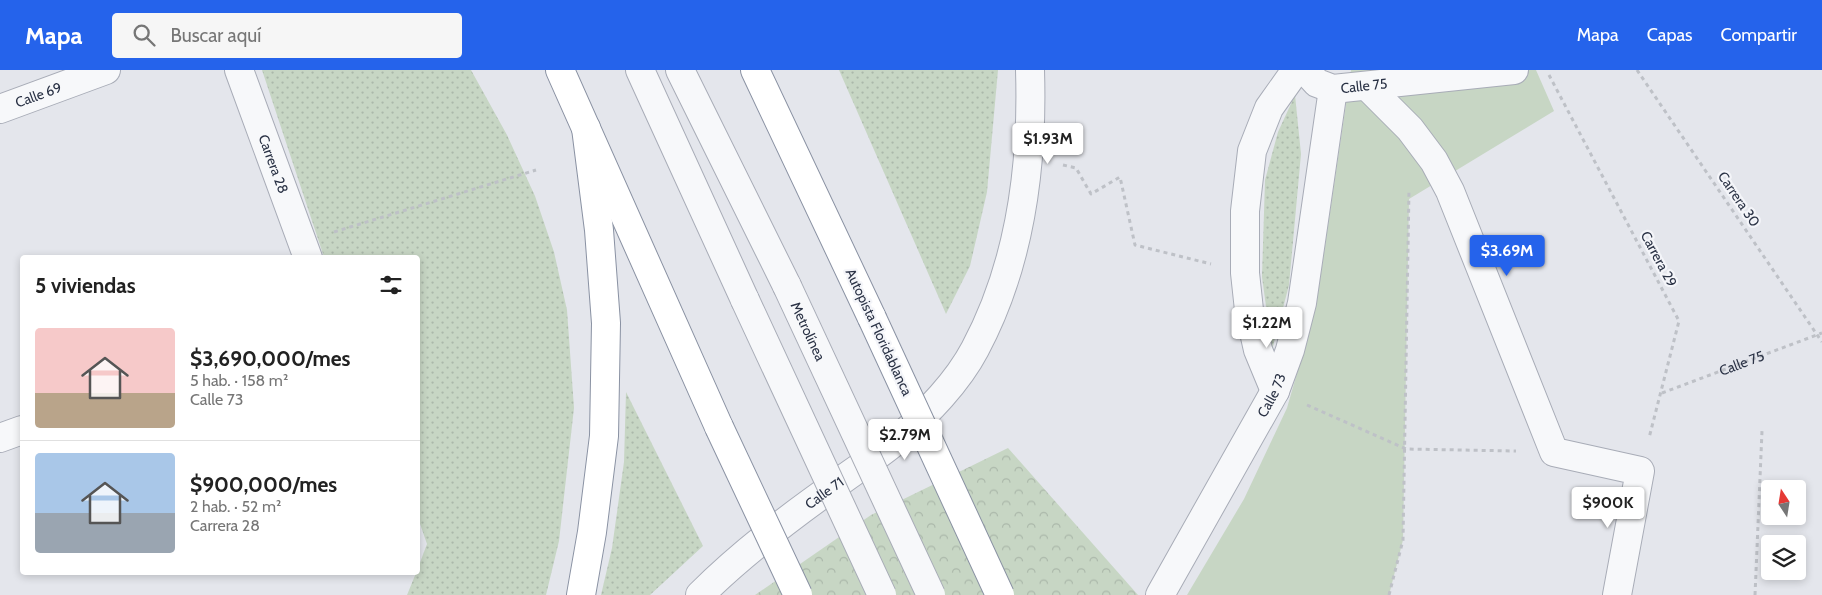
<!DOCTYPE html>
<html lang="es">
<meta charset="utf-8">
<style>
:root{--surface:#fff;--page:#f6f6f6;--text:#222;--muted:#767676;--line:#e0e0e0;--accent:#2563eb}
body{margin:0;font-family:Cabin,sans-serif;background:var(--page);color:var(--text);height:100vh;display:flex;flex-direction:column;font-size:19px;white-space:nowrap}
*{box-sizing:border-box;margin:0}
p{font-size:16px;color:var(--muted)}
.icon{flex:none;width:28px;height:28px;fill:none;stroke:currentColor;stroke-width:2;stroke-linecap:round;stroke-linejoin:round}
.map{position:relative;flex:1;overflow:hidden}
.drawer{position:absolute;left:20px;top:185px;width:400px;height:320px;display:flex;flex-direction:column;background:var(--surface);border-radius:5px;box-shadow:0 2px 8px #0003}
.drawer>*{flex:none}
.needle{width:32px;rotate:348deg}
.fabs{position:absolute;left:1761px;top:410px;display:grid;gap:10px}
.fabs a{display:grid;place-items:center;width:45px;height:45px;border-radius:5px;background:var(--surface);box-shadow:0 2px 8px #0003;font-size:25px}
.price{position:absolute;translate:-50% -42px;padding:0 11px;border-radius:5px;background:#fff;color:#222;font-size:16px;line-height:32px;filter:drop-shadow(0 1px 2px #0008)}
.price::after{content:'';position:absolute;left:50%;top:30px;width:15px;height:11px;margin-left:-8px;background:inherit;clip-path:polygon(0 0,100% 0,50% 100%)}
.price.active{background:var(--accent);color:#fff}
ul{padding:0;list-style:none}
li{display:flex;align-items:center;gap:15px;height:125px;padding:0 15px}
li+li{border-top:1px solid var(--line)}
li span{display:grid;place-items:center;flex:none;width:140px;height:100px;border-radius:5px;color:#555}
li>.icon{margin-inline-start:auto}
span .icon{width:60px;height:60px;fill:#fffc;stroke-width:1}
li b{font-size:21px}
h2{display:flex;justify-content:space-between;align-items:center;height:60px;padding:0 15px;font-size:21px}
header{display:flex;align-items:center;gap:30px;box-sizing:border-box;height:70px;padding:0 25px;background:var(--accent);color:#fff}
header strong{font-size:24px}
nav{display:flex;gap:28px;margin-inline-start:auto;font-size:18px}
.search{width:350px;height:45px;background:var(--page);display:flex;align-items:center;gap:12px;box-sizing:border-box;padding:0 18px;border-radius:5px;color:var(--muted);font-size:19px}
.map>svg:first-child{display:block}
.grass{fill:url(#grass-dots)}
.forest{fill:url(#forest-crowns)}
.park{fill:#c7d6c4}
.lines{fill:none;stroke-linecap:round;stroke-linejoin:round}
.minor-casing{stroke:#a8acb7;stroke-width:30}
.highway-casing{stroke:#8a92a3;stroke-width:30}
.path{stroke:#bec1c7;stroke-width:3;stroke-dasharray:4 4;stroke-linecap:butt}
.minor{stroke:#f7f8fa;stroke-width:28}
.highway{stroke:#fff;stroke-width:28}
.minor-bridge-casing{stroke:#a8acb7;stroke-width:30;stroke-linecap:butt}
.highway-bridge-casing{stroke:#8a92a3;stroke-width:30;stroke-linecap:butt}
.minor-bridge{stroke:#f7f8fa;stroke-width:28}
.highway-bridge{stroke:#fff;stroke-width:28}
.labels{text-anchor:middle;stroke-width:4.5;stroke-linejoin:round;paint-order:stroke}
.street-label{font-size:14px;fill:#2a3245;stroke:#f4f5f9}
</style>
<header>
<strong>Mapa</strong>
<div class="search"><svg class="icon" aria-label="search" viewBox="0 0 24 24"><circle cx="10" cy="10" r="6"/><path d="M15 15l6 6"/></svg>Buscar aquí</div>
<nav><a>Mapa</a><a>Capas</a><a>Compartir</a></nav>
</header>
<div class="map">
<svg width="1822" height="525" viewBox="0 0 1822 525">
<defs>
<pattern id="grass-dots" width="8" height="8" patternUnits="userSpaceOnUse" patternTransform="scale(1.25)"><rect width="8" height="8" fill="#c7d6c4"/><path d="M2 2h.1M6 6h.1" fill="none" stroke="#abb8aa" stroke-width="1.8" stroke-linecap="round"/></pattern>
<pattern id="forest-crowns" width="20" height="18" patternUnits="userSpaceOnUse" patternTransform="scale(1.25)"><rect width="20" height="18" fill="#c7d6c4"/><path d="M2 6a3 3 0 1 1 6 0M12 15a3 3 0 1 1 6 0" fill="none" stroke="#abb8aa"/></pattern>
</defs>
<rect width="100%" height="100%" fill="#e4e6ec"/>
<!-- grass -->
<g class="grass">
<polygon points="262,0 471,0 507,65 535,126 554,182 567,240 574,338 559,471 546,525 407,525 416,503 418,502 418,498 427,474 418,448 418,188 324,187"/>
<polygon points="839,0 998,0 987,122 970,196 946,244"/>
<polygon points="1295,25 1301,84 1289,215 1272,280 1262,207 1265,110 1278,62"/>
<polygon points="626,322 703,476 650,525 601,525 612,478 624,392"/>
</g>
<!-- forest -->
<polygon class="forest" points="1008,378 1138,525 755,525 871,445"/>
<!-- park -->
<polygon class="park" points="1351,0 1536,0 1554,41 1409,129 1403,470 1389,525 1187,525 1244,429 1287,338 1316,237"/>
<g class="lines">
<defs>
<g id="minor">
<path id="s2" d="M239,0L308,188"/>
<polyline points="640,0 745,230"/>
<polyline points="680,0 787,216"/>
<path id="s3" d="M1305,0L1317,13L1333,19L1514,0"/>
<polyline points="1367,16 1410,59 1434,91 1450,121 1554,382 1640,401 1617,525"/>
<path id="s4" d="M0,39L106,0"/>
<polyline points="1275,321 1258,280 1249,240 1245,203 1245,141 1252,81 1269,38 1296,0"/>
<polyline points="0,368 22,360"/>
<path id="s5" d="M700,525C742,483 790,447 838,413C858,398 881,384 899,368C928,342 957,313 975,279C1020,195 1033,94 1030,0"/>
<path id="s6" d="M1160,525L1275,321L1290,280L1302,233L1333,19"/>
</g>
<g id="highway">
<polyline points="560,0 719,357"/>
<polyline points="755,0 872,248"/>
<polyline points="581,525 592,462 604,366 606,253 599,160 586,58"/>
</g>
</defs>
<!-- minor casing -->
<use href="#minor" class="minor-casing"/>
<!-- highway casing -->
<use href="#highway" class="highway-casing"/>
<!-- path -->
<g class="path">
<polyline points="1637,0 1822,272"/>
<polyline points="1549,5 1679,251 1649,368"/>
<polyline points="1063,95 1076,98 1091,124 1120,107 1135,175 1211,194"/>
<polyline points="334,162 536,100"/>
<path id="s1" d="M1662,323L1822,263"/>
<polyline points="1307,335 1406,379 1516,381"/>
<polyline points="1389,525 1403,470 1409,120"/>
<polyline points="1755,525 1762,361"/>
</g>
<!-- minor -->
<use href="#minor" class="minor"/>
<!-- highway -->
<use href="#highway" class="highway"/>
<defs>
<g id="minor-bridge">
<path id="s7" d="M787,216L931,525"/>
<polyline points="745,230 882,525"/>
</g>
<g id="highway-bridge">
<polyline points="872,248 1000,525"/>
<polyline points="719,357 798,525"/>
</g>
</defs>
<!-- minor-bridge casing -->
<use href="#minor-bridge" class="minor-bridge-casing"/>
<!-- highway-bridge casing -->
<use href="#highway-bridge" class="highway-bridge-casing"/>
<!-- minor-bridge -->
<use href="#minor-bridge" class="minor-bridge"/>
<!-- highway-bridge -->
<use href="#highway-bridge" class="highway-bridge"/>
</g>
<g class="labels">
<!-- street labels -->
<g class="street-label">
<text dy="5" stroke="none"><textPath href="#s3" startOffset="66">Calle 75</textPath></text>
<text dy="5" stroke="none"><textPath href="#s4" startOffset="41">Calle 69</textPath></text>
<text dy="5" stroke="none"><textPath href="#s2" startOffset="100">Carrera 28</textPath></text>
<text transform="translate(1739 129) rotate(56)" y="5">Carrera 30</text>
<text transform="translate(1659 189) rotate(62)" y="5">Carrera 29</text>
<text dy="5" stroke="none"><textPath href="#s7" startOffset="50">Metrolínea</textPath></text>
<text transform="translate(879 262) rotate(65)" y="5">Autopista Floridablanca</text>
<text dy="5" stroke="none"><textPath href="#s1" startOffset="85">Calle 75</textPath></text>
<text dy="5" stroke="none"><textPath href="#s6" startOffset="229">Calle 73</textPath></text>
<text dy="5" stroke="none"><textPath href="#s5" startOffset="161">Calle 71</textPath></text>
</g>
</g>
</svg>
<div class="fabs">
<a><svg class="needle" viewBox="-14 -14 28 28"><path d="M0-13l5 13h-10z" fill="#e53935"/><path d="M0 13l5-13h-10z" fill="#767676"/></svg></a>
<a><svg class="icon" aria-label="layers" viewBox="0 0 24 24"><path d="M12 4l9 5-9 5-9-5zM3 14l9 5 9-5"/></svg></a>
</div>
<b class="price" style="left:1048px;top:95px">$1.93M</b>
<b class="price active" style="left:1507px;top:207px">$3.69M</b>
<b class="price" style="left:1267px;top:279px">$1.22M</b>
<b class="price" style="left:905px;top:391px">$2.79M</b>
<b class="price" style="left:1608px;top:459px">$900K</b>
<section class="drawer">
<h2>5 viviendas<svg class="icon" aria-label="filters" viewBox="0 0 24 24"><path d="M4 7h16M4 17h16"/><circle cx="9" cy="7" r="2"/><circle cx="15" cy="17" r="2"/></svg></h2>
<ul>
<li><span style="background:linear-gradient(#f6c9c9 65%,#b9a48a 0)"><svg class="icon" aria-label="home" viewBox="0 0 24 24"><path d="M3 11l9-7 9 7M6 9v11h12V9"/></svg></span><div><b>$3,690,000/mes</b><p>5 hab. · 158 m²</p><p>Calle 73</p></div></li>
<li><span style="background:linear-gradient(#a9c7e8 60%,#9aa5b1 0)"><svg class="icon" aria-label="home" viewBox="0 0 24 24"><path d="M3 11l9-7 9 7M6 9v11h12V9"/></svg></span><div><b>$900,000/mes</b><p>2 hab. · 52 m²</p><p>Carrera 28</p></div></li>
</ul>
</section>
</div>
